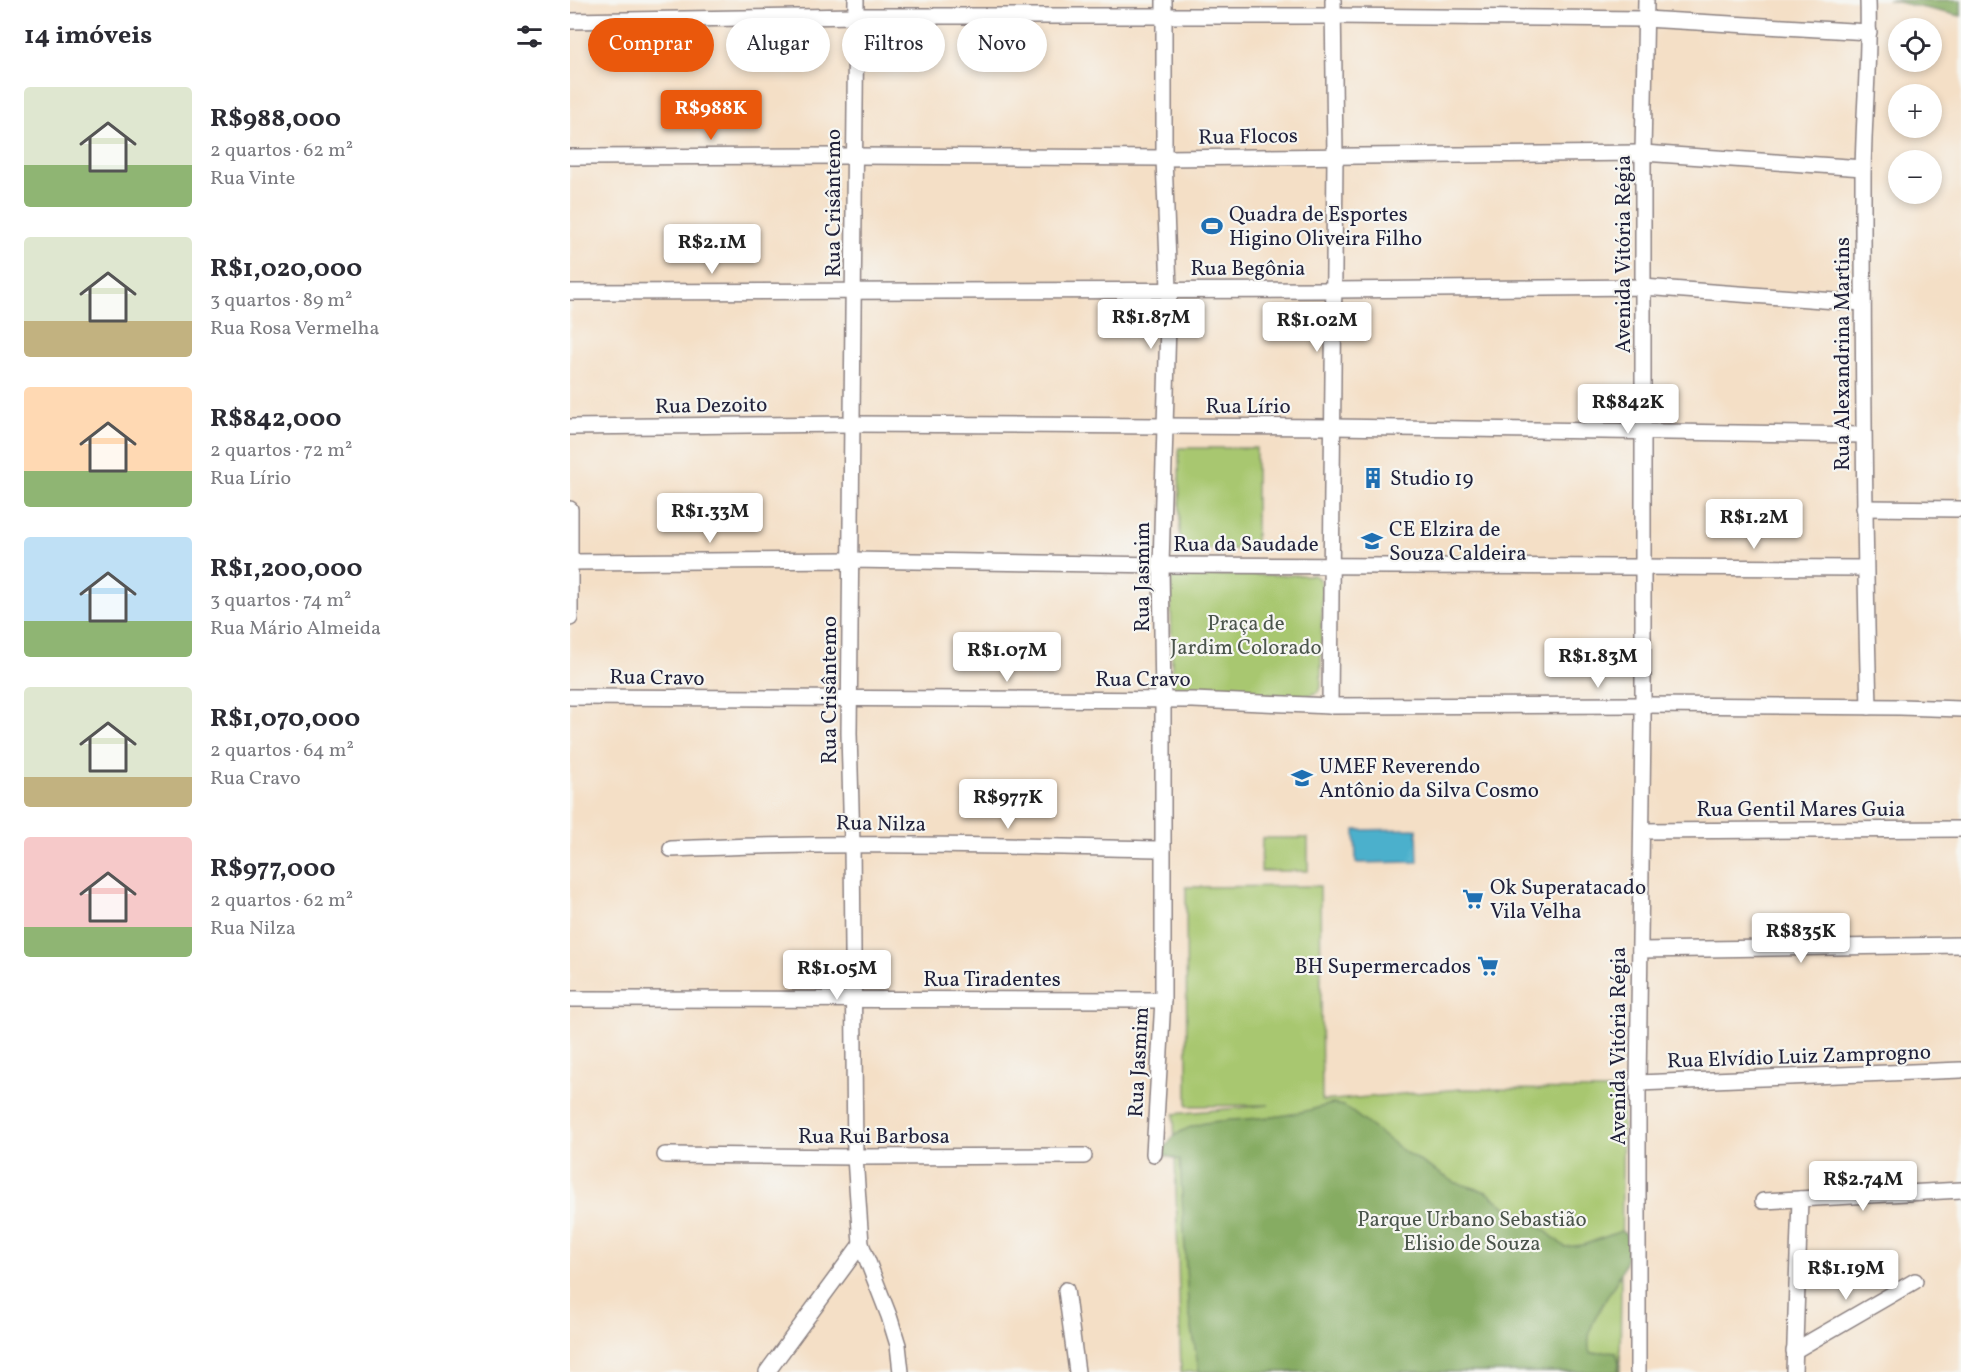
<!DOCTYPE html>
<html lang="pt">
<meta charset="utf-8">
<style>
:root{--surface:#fff;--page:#f2f2f3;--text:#2b2b33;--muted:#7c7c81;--accent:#ea580c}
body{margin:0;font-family:Vollkorn,serif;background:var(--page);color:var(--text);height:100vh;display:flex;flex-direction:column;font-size:22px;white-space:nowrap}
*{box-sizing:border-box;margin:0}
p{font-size:20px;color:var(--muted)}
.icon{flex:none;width:33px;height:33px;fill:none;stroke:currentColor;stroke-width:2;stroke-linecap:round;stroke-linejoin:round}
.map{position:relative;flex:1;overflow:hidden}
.sheet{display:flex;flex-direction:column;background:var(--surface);width:570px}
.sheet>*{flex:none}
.guide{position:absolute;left:18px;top:18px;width:570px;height:54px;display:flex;gap:12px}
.fabs{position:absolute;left:1318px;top:18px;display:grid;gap:12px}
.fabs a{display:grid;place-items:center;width:54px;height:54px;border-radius:50%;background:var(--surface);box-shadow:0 3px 9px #0003;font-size:30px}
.price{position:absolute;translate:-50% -51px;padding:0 14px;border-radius:6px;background:#fff;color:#222;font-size:20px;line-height:39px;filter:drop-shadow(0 2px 3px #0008)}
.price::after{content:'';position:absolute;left:50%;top:36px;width:18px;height:14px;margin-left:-9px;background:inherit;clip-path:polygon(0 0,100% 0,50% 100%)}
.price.on{background:var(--accent);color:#fff}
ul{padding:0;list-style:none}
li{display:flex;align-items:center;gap:18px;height:150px;padding:0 24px}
li span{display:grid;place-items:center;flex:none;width:168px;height:120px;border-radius:6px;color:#555}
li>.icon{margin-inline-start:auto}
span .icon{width:72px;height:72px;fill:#fffc;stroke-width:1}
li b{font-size:26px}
h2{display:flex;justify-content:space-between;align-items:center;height:72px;padding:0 24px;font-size:26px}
.pill{padding:0 21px;border-radius:27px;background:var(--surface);box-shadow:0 3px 9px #0003;font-size:21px;line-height:54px}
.pill.on{background:var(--accent);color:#fff}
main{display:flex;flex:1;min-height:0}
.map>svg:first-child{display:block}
.green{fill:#a8c76f;stroke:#657455;stroke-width:1.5}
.forest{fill:#86ac62;stroke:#54674e;stroke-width:1.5}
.water{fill:#4cb0cc;stroke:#376984;stroke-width:1.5}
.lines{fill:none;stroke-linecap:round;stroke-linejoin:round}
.minor-casing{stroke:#8b8080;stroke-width:18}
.minor{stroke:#fff;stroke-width:15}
.labels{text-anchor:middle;stroke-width:4.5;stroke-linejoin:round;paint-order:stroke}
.street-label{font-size:21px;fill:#22223b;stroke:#f6f6f2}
.poi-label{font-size:21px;fill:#22223b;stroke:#f6f6f2;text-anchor:start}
.park-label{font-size:21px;fill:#4a544b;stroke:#f6f6f2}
</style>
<main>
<section class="sheet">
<h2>14 imóveis<svg class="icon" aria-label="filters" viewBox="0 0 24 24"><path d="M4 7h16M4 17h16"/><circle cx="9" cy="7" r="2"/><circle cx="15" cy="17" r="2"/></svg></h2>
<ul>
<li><span style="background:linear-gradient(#dfe7d0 65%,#8fb573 0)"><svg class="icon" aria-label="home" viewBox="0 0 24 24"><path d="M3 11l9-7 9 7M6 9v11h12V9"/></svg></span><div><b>R$988,000</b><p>2 quartos · 62 m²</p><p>Rua Vinte</p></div></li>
<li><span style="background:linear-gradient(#dfe7d0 70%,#c2b280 0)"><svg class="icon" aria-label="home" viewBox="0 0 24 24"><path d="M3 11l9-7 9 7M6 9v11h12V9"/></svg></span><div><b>R$1,020,000</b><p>3 quartos · 89 m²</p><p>Rua Rosa Vermelha</p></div></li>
<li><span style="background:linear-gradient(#ffd9b3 70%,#8fb573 0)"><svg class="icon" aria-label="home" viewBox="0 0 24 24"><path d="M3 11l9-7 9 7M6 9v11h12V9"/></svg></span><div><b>R$842,000</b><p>2 quartos · 72 m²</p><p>Rua Lírio</p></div></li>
<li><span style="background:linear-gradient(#bfe0f5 70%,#8fb573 0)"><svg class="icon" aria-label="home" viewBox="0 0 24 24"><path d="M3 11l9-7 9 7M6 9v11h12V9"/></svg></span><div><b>R$1,200,000</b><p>3 quartos · 74 m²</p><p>Rua Mário Almeida</p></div></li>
<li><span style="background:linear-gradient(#dfe7d0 75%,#c2b280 0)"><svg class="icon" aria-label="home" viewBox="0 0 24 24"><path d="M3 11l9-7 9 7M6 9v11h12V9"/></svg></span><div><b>R$1,070,000</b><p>2 quartos · 64 m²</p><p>Rua Cravo</p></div></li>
<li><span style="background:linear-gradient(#f6c9c9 75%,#8fb573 0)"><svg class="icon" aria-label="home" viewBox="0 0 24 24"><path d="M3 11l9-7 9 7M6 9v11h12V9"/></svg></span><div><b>R$977,000</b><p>2 quartos · 62 m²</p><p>Rua Nilza</p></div></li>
</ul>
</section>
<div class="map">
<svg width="1391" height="1372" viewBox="0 0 1391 1372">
<rect width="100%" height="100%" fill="#f6f6f2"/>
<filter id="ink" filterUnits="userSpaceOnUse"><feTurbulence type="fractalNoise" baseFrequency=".0167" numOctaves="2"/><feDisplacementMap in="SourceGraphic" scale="12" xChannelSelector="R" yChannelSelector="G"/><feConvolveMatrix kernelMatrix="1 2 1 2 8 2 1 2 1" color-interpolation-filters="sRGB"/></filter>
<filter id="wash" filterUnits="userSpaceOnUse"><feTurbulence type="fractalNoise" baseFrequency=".008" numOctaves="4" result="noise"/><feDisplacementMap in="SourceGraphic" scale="24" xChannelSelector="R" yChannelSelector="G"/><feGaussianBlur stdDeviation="1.35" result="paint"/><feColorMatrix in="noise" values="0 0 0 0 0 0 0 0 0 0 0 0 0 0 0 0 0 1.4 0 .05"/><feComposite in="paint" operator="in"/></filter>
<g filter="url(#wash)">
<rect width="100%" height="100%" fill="#f4dfc6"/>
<!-- green -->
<g class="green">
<polygon points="686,448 686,549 610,549 609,448"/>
<polygon points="610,575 744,575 749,579 752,586 751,685 748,692 741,695 605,694 602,688 601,580 604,576"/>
<polygon points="692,838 738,838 738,871 691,871"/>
<polygon points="750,886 752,1101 891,1089 1053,1090 1050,1372 611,1372 604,1114 699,1105 617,1106 616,887"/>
</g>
<!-- forest -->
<g class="forest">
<polygon points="1318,0 1391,0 1391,16"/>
<path d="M762,1104L774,1106L836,1153L884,1182L917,1192L937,1208L967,1224L995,1247L1013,1245L1051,1231L1056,1234C1069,1276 1009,1313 1020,1353C1030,1354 1036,1349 1046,1352L1049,1362L1048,1372H629L618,1304L610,1160L590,1154C594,1149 599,1141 604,1136C628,1118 661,1121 689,1118C714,1117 738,1111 762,1104Z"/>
</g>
<!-- water -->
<polygon class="water" points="847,829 848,862 786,863 785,830"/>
</g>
<g filter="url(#ink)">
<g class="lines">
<defs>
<g id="minor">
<polyline points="286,0 279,733 282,844 285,1157 291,1244 319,1316 328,1345 331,1372"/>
<path d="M1298,0C1300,61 1293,121 1293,181C1293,357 1294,532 1299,707"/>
<polyline points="0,21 286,16 763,16 1075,19 1299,32"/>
<polyline points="0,157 283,156 594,158 1073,153 1293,168"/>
<polyline points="0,292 764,290 1073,287 1293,303"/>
<polyline points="0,427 282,424 762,427 1293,435"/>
<polyline points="1294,508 1391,509"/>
<polyline points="0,509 0,618"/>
<polyline points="0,562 280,560 591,565 1295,568"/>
<polyline points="0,697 623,700 760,706 1073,705 1330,707 1391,709"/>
<polyline points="760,706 765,156 763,0"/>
<polyline points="1072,831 1391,829"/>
<path d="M101,849C265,841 429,846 593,849"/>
<polyline points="1070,950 1391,945"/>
<polyline points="0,999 593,1000"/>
<polyline points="1068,1083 1391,1070"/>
<polyline points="584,1154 593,1000 593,700 591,565 599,289 594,158 594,0"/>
<polyline points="95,1155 285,1157 514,1156"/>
<polyline points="1193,1201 1391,1190"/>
<polyline points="496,1290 507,1372"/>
<polyline points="1224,1351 1345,1281"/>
<polyline points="197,1372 291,1244"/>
<polyline points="1068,1372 1068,1083 1073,725 1073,153 1076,0"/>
<polyline points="1224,1372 1230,1199"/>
</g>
</defs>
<!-- minor casing -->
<use href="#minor" class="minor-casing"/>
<!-- minor -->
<use href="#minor" class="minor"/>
</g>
</g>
<!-- icons -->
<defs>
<symbol id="stadium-bare" viewBox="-9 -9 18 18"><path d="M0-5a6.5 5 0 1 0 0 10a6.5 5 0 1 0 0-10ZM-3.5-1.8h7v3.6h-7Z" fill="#1f6fb2" stroke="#f6f6f2" stroke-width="2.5" paint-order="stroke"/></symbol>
<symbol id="building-bare" viewBox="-9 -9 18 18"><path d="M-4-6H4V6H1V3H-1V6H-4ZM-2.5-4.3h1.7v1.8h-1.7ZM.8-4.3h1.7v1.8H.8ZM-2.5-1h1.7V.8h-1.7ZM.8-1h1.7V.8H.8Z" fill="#1f6fb2" stroke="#f6f6f2" stroke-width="2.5" paint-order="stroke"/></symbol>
<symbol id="school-bare" viewBox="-9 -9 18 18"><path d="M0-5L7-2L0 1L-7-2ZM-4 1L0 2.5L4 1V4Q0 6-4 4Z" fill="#1f6fb2" stroke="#f6f6f2" stroke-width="2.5" paint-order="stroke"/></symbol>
<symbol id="supermarket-bare" viewBox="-9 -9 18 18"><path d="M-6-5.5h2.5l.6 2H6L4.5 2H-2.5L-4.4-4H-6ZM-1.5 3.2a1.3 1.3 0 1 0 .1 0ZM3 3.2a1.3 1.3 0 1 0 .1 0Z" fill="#1f6fb2" stroke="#f6f6f2" stroke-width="2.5" paint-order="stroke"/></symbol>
</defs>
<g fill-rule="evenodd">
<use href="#stadium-bare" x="627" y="211" width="30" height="30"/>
<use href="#building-bare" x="788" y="463" width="30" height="30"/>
<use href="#school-bare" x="787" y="526" width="30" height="30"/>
<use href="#school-bare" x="717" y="763" width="30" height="30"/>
<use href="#supermarket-bare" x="888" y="884" width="30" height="30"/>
<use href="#supermarket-bare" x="903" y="951" width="30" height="30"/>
</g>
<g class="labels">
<!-- street labels -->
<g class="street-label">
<text transform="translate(678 136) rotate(-1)" y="7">Rua Flocos</text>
<text transform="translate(263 203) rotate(-90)" y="7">Rua Crisântemo</text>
<text transform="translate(1053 254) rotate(-90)" y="7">Avenida Vitória Régia</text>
<text x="678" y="275">Rua Begônia</text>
<text transform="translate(1272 354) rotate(-90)" y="7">Rua Alexandrina Martins</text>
<text transform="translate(141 405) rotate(-1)" y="7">Rua Dezoito</text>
<text x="678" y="413">Rua Lírio</text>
<text x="676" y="551">Rua da Saudade</text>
<text transform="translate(572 577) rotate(-90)" y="7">Rua Jasmim</text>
<text transform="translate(87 677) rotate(1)" y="7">Rua Cravo</text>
<text x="573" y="686">Rua Cravo</text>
<text transform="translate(259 690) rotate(-90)" y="7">Rua Crisântemo</text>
<text x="1231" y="816">Rua Gentil Mares Guia</text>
<text transform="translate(311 823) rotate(1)" y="7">Rua Nilza</text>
<text x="422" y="986">Rua Tiradentes</text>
<text transform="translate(1048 1046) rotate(-90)" y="7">Avenida Vitória Régia</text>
<text transform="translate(1229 1056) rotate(-2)" y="7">Rua Elvídio Luiz Zamprogno</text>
<text transform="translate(568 1062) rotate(-87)" y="7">Rua Jasmim</text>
<text x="304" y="1143">Rua Rui Barbosa</text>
</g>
<!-- poi labels -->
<g class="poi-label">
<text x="659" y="221">Quadra de Esportes<tspan x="659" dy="24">Higino Oliveira Filho</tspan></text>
<text x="820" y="485">Studio 19</text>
<text x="819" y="536">CE Elzira de<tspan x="819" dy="24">Souza Caldeira</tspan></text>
<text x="749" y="773">UMEF Reverendo<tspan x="749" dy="24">Antônio da Silva Cosmo</tspan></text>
<text x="920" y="894">Ok Superatacado<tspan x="920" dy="24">Vila Velha</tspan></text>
<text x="901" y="973" text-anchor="end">BH Supermercados</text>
</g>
<!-- park labels -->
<g class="park-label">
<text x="676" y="630">Praça de<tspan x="676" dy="24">Jardim Colorado</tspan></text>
<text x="902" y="1226">Parque Urbano Sebastião<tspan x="902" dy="24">Elisio de Souza</tspan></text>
</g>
</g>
</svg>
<div class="fabs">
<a><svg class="icon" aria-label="locate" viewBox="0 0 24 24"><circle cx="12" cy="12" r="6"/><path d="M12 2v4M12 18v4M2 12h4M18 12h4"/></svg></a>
<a>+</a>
<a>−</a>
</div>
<b class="price on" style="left:141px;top:141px">R$988K</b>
<b class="price" style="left:142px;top:275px">R$2.1M</b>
<b class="price" style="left:581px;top:350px">R$1.87M</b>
<b class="price" style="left:747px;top:353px">R$1.02M</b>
<b class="price" style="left:1058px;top:435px">R$842K</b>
<b class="price" style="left:140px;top:544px">R$1.33M</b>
<b class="price" style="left:1184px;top:550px">R$1.2M</b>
<b class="price" style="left:437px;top:683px">R$1.07M</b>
<b class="price" style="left:1028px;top:689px">R$1.83M</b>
<b class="price" style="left:438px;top:830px">R$977K</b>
<b class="price" style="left:1231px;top:964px">R$835K</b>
<b class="price" style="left:267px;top:1001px">R$1.05M</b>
<b class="price" style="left:1293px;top:1212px">R$2.74M</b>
<b class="price" style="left:1276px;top:1301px">R$1.19M</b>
<div class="guide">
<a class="pill on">Comprar</a>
<a class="pill">Alugar</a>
<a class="pill">Filtros</a>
<a class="pill">Novo</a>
</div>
</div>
</main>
